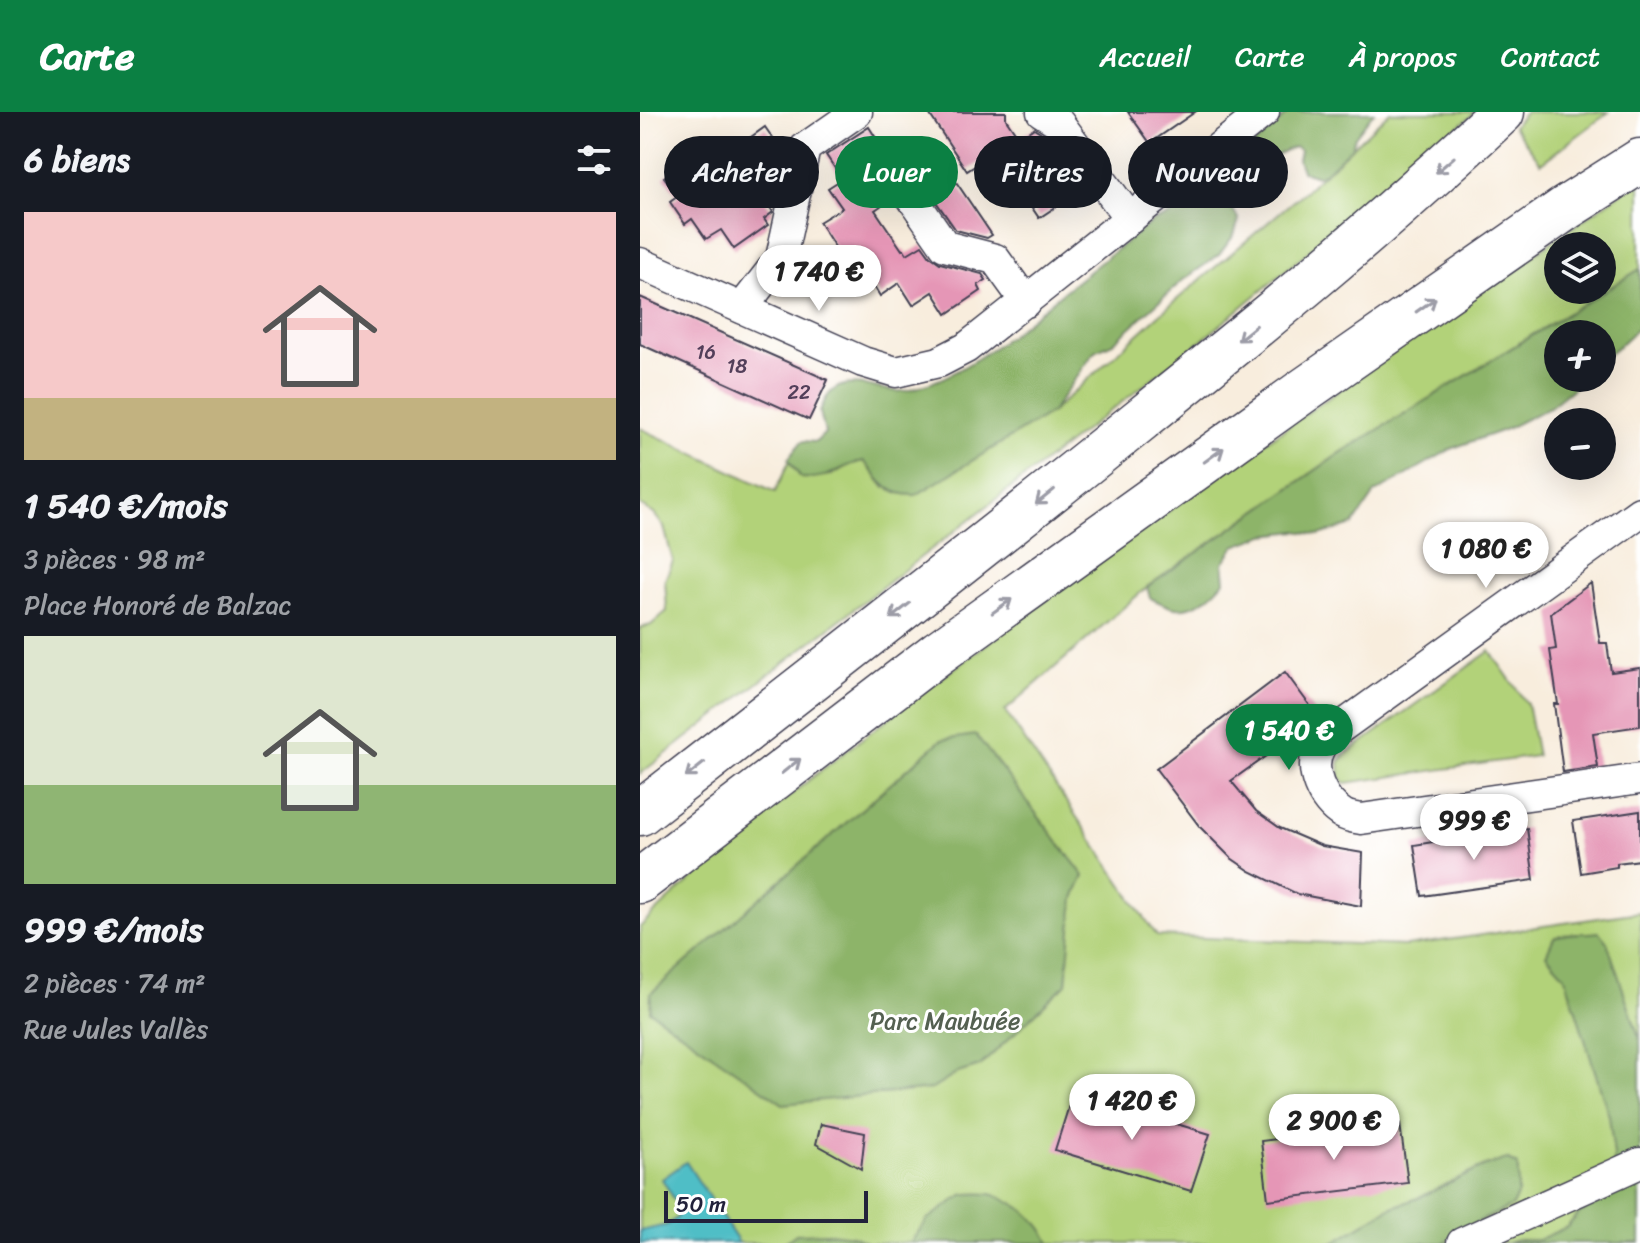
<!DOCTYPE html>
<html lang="fr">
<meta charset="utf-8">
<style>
:root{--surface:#171b24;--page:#20242c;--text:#f1f3f6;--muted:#9ea1a6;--accent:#0b8043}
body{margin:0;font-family:Sriracha,sans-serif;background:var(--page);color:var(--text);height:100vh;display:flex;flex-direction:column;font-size:30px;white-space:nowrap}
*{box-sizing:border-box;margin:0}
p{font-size:26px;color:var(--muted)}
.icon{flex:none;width:44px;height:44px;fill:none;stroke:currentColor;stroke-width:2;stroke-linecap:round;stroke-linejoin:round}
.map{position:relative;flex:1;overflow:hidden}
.sheet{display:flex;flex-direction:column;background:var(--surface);width:640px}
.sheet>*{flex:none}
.banner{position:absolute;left:24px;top:24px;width:760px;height:72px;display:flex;gap:16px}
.tools{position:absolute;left:904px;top:120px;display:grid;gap:16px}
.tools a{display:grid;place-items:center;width:72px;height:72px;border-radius:50%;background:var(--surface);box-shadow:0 8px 32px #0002;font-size:40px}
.scale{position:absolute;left:24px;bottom:20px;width:204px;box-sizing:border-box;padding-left:8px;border:4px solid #22223b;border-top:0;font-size:22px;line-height:28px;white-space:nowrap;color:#22223b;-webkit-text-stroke:6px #fff;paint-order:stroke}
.price{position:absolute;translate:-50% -68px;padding:0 18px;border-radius:28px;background:#fff;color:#222;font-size:26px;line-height:52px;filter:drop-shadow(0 2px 4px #0008)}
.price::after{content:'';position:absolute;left:50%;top:48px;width:24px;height:18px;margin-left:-12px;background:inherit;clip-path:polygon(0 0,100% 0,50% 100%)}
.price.active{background:var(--accent);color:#fff}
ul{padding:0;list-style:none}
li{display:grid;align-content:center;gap:16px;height:424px;padding:0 24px}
li span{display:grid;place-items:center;height:248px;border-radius:0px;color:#555}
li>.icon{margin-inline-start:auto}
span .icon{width:144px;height:144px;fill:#fffc;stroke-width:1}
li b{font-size:34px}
h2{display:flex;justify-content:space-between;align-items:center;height:96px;padding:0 24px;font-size:34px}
.pill{padding:0 28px;border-radius:36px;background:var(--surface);box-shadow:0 8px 32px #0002;font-size:28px;line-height:72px}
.pill.active{background:var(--accent);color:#fff}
header{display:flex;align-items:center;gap:48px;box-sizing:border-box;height:112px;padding:0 40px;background:var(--accent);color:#fff}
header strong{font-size:38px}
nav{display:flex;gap:44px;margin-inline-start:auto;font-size:28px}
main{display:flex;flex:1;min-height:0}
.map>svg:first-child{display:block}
.green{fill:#b2d279;stroke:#6a7a5a;stroke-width:2;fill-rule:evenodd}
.forest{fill:#8db469;stroke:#586b52;stroke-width:2}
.water{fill:#50bec6;stroke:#397080;stroke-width:2}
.building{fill:#e596b6}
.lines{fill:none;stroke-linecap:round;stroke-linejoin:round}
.street-casing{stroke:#424053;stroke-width:33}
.highway-casing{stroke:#424053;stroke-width:47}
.street{stroke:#fff;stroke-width:30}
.highway{stroke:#fff;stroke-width:44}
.oneway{stroke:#9c9ca7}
.labels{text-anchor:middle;stroke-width:6;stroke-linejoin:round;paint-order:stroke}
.number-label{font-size:20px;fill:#533f5a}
.park-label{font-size:24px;fill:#546051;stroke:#fff}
</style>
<header>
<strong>Carte</strong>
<nav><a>Accueil</a><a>Carte</a><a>À propos</a><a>Contact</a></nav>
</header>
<main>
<section class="sheet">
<h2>6 biens<svg class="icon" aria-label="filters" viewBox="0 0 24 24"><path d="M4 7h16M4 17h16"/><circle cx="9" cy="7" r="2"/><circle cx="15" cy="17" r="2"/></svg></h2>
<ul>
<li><span style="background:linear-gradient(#f6c9c9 75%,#c2b280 0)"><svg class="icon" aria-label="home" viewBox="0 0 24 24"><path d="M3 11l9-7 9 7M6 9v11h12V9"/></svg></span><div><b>1 540 €/mois</b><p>3 pièces · 98 m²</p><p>Place Honoré de Balzac</p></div></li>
<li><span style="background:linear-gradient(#dfe7d0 60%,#8fb573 0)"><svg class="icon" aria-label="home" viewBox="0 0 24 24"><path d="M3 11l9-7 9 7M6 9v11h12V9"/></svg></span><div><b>999 €/mois</b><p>2 pièces · 74 m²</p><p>Rue Jules Vallès</p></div></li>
</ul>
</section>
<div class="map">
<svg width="1000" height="1131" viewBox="0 0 1000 1131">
<rect width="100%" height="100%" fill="#fff"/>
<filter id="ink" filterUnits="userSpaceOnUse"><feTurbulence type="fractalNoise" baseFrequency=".0125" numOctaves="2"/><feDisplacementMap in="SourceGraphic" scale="16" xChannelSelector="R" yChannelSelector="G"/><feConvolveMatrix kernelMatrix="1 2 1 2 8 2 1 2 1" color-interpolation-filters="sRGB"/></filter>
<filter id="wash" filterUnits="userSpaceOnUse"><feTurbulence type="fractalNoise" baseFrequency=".006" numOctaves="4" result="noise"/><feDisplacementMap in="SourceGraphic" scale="32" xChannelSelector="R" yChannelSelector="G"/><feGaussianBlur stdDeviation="1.8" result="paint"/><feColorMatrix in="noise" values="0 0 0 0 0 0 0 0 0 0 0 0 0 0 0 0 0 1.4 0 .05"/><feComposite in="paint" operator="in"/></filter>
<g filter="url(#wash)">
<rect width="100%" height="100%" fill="#f8eddd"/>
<!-- green -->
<g class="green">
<polygon points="750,0 836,0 561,229 0,662 0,516 11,513 27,499 25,468 33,449 24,415 14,402 0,393 0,316 135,380 149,350 161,366 192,363 212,351 224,349 245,376 412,300 527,196 665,79"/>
<polygon points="886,0 969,0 901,51 873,14"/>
<path d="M1000,68V157L702,340L507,475L365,599L517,824L766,834L1000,800V1131H0V815C111,708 236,615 360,522C570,366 786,218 1000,68ZM918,134H962V178H918Z"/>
<polygon points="850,539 887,592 897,644 706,671 700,666 699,650 706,642"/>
</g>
<!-- forest -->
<g class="forest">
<path d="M649,0H734L715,25L712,35L686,60L677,64L662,59L658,48L660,38L655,35C633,41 596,71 585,91L592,96L599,108L594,123L579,143L543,168L473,231L455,239L412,300L276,383C249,384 239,369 224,349C198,354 193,368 161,366L148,347L162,329L176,330L185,321L180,300C193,258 224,275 256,279C266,281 282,274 291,271C339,252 378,217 417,185C449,159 481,134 513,109L530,103L635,14Z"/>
<path d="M1000,157V214L962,249V222H918V266H946L910,295L864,318L813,336L735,381L713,413L679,423L657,419L625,423L595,434L583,451L585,468C575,482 554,499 535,496C527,495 518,489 510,486L507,475L702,340Z"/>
<polygon points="336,623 444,764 434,786 426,872 340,954 318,961 292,977 143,992 10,899 11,881 301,628"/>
<path d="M959,820L967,830L1000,928V1131H867L878,1128H898L927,1115L939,1101L965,1087L973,1073L974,1044L969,1004L925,864L906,843L914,825C928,820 943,822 959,820Z"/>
<polygon points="867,1047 878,1053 878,1081 872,1094 838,1110 803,1131 692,1131 750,1096 778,1086 845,1054"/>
<path d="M324,1082C334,1082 348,1080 357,1084C380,1092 400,1109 410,1131H270L288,1107Z"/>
<polygon points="190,1121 212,1124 228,1131 144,1131 156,1122"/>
</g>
<!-- water -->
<polygon class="water" points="46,1050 99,1131 0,1131 0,1119 27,1113 38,1105 37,1092 22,1067"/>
<g id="blocks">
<!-- building -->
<g class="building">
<polygon points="288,0 366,0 366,7 379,26 394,16 406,24 438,73 432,77 435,82 399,106 355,41 327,59"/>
<polygon points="488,0 555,0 510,31"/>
<polygon points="125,15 145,44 143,51 113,71 133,100 124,107 128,113 94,137 81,118 66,127 52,107 45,112 30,90 38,84 24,65 67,37 76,50"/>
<polygon points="229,15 241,34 234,38 237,44 230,49 251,87 235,98 262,138 264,137 267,142 282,133 290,144 300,151 342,162 346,168 338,173 341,179 307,202 293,180 273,193 259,171 240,184 226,161 216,168 179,110 202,96 188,76 202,67 186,43"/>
<polygon points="306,55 352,123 347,126 316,118 283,71"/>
<polygon points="0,185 188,268 169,308 0,232"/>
<polygon points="951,471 960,531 967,531 971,560 1000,556 1000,614 953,621 958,655 923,660 914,592 918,592 910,538 916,537 911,501"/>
<polygon points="645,560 679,606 591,669 616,699 640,716 682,734 723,741 721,794 657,782 610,759 591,746 560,715 516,657"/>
<polygon points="1000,699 1000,748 977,751 977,755 941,761 933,709"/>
<polygon points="887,716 894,768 782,784 774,733 824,725 850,727 849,721"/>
<polygon points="433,981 570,1022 551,1079 415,1038"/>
<polygon points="181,1012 225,1021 221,1057 176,1032"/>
<polygon points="760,1012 768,1071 628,1088 621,1029"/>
</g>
</g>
</g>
<g filter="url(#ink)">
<use href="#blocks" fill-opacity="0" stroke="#424053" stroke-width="2"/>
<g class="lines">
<defs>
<g id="street">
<polyline points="402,0 419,11 490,107"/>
<polyline points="261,70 305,134 355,147 386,190"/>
<polyline points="0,151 223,250 256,260 299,250 326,236 624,0"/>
<polyline points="102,196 141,146 165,36 217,0"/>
<path d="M1000,400L693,621C689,625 683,630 680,635C667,658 682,689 703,702C708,705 715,706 721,707L1000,667"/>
<polyline points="822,1131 1000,1051"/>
</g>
<g id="highway">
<path d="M0,701C165,573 331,444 494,313C620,212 745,110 862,0"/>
<polyline points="0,769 299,540 663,279 926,96 1000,49"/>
</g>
</defs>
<!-- street casing -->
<use href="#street" class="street-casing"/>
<!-- highway casing -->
<use href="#highway" class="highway-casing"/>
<!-- street -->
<use href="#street" class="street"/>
<!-- highway -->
<use href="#highway" class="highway"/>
</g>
<!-- one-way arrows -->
<defs><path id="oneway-shaft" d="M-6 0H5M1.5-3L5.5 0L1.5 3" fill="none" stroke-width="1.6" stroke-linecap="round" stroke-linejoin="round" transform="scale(2)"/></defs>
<g class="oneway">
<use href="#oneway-shaft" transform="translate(805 53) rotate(139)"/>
<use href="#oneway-shaft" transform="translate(786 193) rotate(-35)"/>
<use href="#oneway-shaft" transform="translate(607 221) rotate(141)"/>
<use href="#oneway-shaft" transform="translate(574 343) rotate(-36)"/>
<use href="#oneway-shaft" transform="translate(405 385) rotate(141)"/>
<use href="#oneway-shaft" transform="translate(362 494) rotate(-36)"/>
<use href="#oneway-shaft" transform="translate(260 499) rotate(142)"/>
<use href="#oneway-shaft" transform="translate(151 654) rotate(-38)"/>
<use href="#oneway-shaft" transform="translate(55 658) rotate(142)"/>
</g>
</g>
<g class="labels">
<!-- number labels -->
<g class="number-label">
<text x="66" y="247">16</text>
<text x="97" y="261">18</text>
<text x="159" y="287">22</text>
</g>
<!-- park labels -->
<g class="park-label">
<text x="305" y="917">Parc Maubuée</text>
</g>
</g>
</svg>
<div class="tools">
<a><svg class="icon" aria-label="layers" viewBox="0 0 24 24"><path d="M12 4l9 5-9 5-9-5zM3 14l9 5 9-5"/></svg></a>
<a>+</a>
<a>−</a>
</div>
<div class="scale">50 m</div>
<b class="price" style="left:179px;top:201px">1 740 €</b>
<b class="price" style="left:846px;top:478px">1 080 €</b>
<b class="price active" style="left:649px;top:660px">1 540 €</b>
<b class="price" style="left:834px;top:750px">999 €</b>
<b class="price" style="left:492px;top:1030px">1 420 €</b>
<b class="price" style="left:694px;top:1050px">2 900 €</b>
<div class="banner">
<a class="pill">Acheter</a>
<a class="pill active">Louer</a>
<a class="pill">Filtres</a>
<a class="pill">Nouveau</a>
</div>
</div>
</main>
